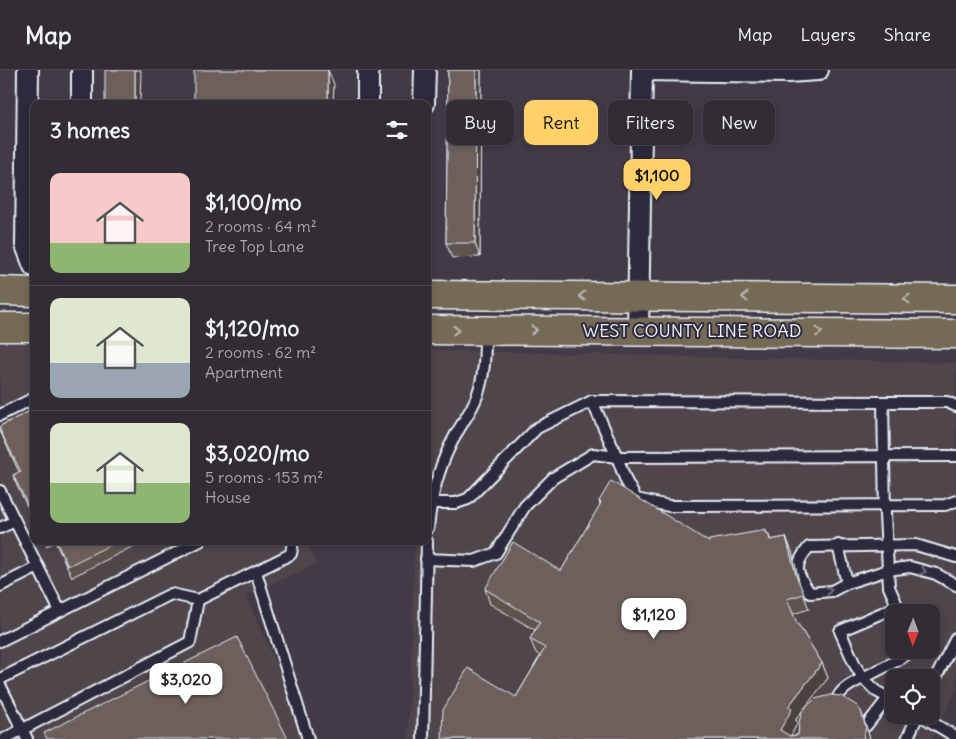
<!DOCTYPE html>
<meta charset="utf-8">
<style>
:root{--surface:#322c34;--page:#3a343c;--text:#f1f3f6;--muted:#a8a7ac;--line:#4d484f;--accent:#ffd166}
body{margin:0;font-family:Delius,sans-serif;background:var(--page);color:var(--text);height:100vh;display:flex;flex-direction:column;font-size:19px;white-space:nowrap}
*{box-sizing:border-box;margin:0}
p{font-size:16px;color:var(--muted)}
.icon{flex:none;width:28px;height:28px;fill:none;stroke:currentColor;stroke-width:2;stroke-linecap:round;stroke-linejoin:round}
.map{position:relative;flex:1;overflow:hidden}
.side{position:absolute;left:30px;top:30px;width:401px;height:445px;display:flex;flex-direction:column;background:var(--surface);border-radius:10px;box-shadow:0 2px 8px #0003,0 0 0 1px var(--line)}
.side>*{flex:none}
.guide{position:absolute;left:446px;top:30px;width:434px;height:45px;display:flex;gap:10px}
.needle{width:32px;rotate:181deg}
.controls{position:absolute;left:885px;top:534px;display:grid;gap:10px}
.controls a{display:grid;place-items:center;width:55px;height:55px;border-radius:10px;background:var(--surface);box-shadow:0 2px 8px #0003,0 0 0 1px var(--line);font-size:25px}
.price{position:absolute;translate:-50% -42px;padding:0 11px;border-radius:10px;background:#fff;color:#222;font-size:16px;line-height:32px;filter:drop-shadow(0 1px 2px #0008)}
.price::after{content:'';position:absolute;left:50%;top:30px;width:15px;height:11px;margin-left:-8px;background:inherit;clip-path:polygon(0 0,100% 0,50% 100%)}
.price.current{background:var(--accent);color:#111}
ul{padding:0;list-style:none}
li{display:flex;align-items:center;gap:15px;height:125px;padding:0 20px}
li+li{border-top:1px solid var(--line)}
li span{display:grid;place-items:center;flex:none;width:140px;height:100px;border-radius:10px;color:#555}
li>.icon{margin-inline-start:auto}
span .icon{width:60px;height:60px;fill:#fffc;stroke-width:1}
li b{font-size:21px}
h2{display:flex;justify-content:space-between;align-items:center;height:60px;padding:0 20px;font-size:21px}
.tag{padding:0 18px;border-radius:10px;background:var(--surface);box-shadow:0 2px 8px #0003,0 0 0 1px var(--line);font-size:18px;line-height:45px}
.tag.current{background:var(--accent);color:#111}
header{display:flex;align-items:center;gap:30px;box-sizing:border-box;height:70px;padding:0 25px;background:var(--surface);border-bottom:1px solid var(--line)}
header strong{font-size:24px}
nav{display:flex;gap:28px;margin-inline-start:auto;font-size:18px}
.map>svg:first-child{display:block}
.built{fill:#4f454c;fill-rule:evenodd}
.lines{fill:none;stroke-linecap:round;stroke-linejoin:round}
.service-casing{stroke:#e8f1f8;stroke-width:14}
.minor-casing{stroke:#e8f1f8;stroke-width:24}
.primary-casing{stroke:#e8f1f8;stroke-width:31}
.service{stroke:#2f2a3d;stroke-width:10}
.minor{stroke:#2f2a3d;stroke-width:20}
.primary{stroke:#756a55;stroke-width:28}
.wall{fill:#5e534e;stroke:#e8f1f8;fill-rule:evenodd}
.shaded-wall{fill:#4c4340;stroke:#e8f1f8}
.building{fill:#6d605b;stroke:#e8f1f8}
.oneway{stroke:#babbb7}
.oneway2{stroke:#70707e}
.labels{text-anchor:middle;stroke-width:4;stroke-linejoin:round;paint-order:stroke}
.street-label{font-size:18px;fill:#e8f1f8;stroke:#2f2a3d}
</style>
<header>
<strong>Map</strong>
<nav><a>Map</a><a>Layers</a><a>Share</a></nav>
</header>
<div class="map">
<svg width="956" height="669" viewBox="0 0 956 669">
<rect width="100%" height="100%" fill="#423a46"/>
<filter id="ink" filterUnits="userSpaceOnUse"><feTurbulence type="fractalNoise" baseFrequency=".02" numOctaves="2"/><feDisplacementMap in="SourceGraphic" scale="10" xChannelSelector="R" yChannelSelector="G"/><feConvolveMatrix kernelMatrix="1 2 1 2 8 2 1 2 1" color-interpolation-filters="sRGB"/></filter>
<g filter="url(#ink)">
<!-- built -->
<g class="built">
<polygon points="0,266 34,267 34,471 306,471 317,494 246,525 309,669 0,669"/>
<path d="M428,280L956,293V620L933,669H408L415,471H428ZM894,542H931V580H894ZM894,608H931V645H894Z"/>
</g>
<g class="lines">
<defs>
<g id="service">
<polyline points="592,331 617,387 956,386"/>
<polyline points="883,332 947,332 956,336"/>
<polyline points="0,345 34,328"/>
<polyline points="0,421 60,541"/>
<polyline points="430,433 456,433 468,429 537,358 592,331 883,332 885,445 889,517 900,542"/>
<polyline points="0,458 15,451"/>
<path d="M428,458C431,426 439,395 455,366C462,353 472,340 477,326C485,305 485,283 485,261"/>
<polyline points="838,475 847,513"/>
<path d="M956,487L916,475L809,477C792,497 796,503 810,523L832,521L847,513L888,500L910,497L936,504L956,515"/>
<polyline points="426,489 474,491 496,483 525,436 553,408 593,384 617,387 626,411 636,429 669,436 945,435 956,431"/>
<polyline points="256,502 308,669"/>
<polyline points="0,516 38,497"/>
<polyline points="0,571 200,471"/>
<polyline points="0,609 171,524 198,530 291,484 293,471"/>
<polyline points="0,615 27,669"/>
<polyline points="931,617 956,568"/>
<polyline points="894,631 876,621 863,608 900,589 910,582 910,580"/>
<path d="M835,638C836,621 849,615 863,608L855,595L840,561L898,536"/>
<polyline points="920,645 956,667"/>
<polyline points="866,656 888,628"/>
<polyline points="4,669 190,572 198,530"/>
<polyline points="423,669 427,471"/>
<polyline points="907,669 918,645"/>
</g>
<g id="minor">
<polyline points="28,0 26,175 34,196"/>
<polyline points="642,0 788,2 818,0"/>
<polyline points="82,34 82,0"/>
<polyline points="368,34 368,0"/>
<polyline points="424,34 425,0"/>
<polyline points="638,261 642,0"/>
</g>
<g id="primary">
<polyline points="0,221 34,222"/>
<polyline points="428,225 956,229"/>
<polyline points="0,257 34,257"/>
<polyline points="428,260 956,264"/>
</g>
</defs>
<!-- service casing -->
<use href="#service" class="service-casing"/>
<!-- minor casing -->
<use href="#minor" class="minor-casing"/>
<!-- primary casing -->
<use href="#primary" class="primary-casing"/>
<!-- service -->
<use href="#service" class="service"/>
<!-- minor -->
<use href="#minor" class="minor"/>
<!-- primary -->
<use href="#primary" class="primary"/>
</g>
<!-- wall -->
<g class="wall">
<polygon points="448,0 481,0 480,187 452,188 446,173"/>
<polygon points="34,339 34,450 17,416 13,405 19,402 0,361 0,356"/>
<path d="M599,431L709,472L768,463L771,470L786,467L792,482L800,516L809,539L793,544L796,551L822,593L828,608L802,640L866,656L870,669H442L516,627L540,586L536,583L530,569L535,560L490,534L485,519L561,501L600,435ZM802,641L798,665L790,666L797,654L796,649Z"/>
<polygon points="44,471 144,471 72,507 55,472 47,476"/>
</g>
<!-- shaded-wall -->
<g class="shaded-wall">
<polygon points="135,0 141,0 140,34 135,34"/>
<polygon points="328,0 334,14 333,34 328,34"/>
<polygon points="476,0 481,0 480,187 475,173"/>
<polygon points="786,467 792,482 801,520 796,505"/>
<polygon points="822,593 828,608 796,649 797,654 789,669 780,660 788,637"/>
<polygon points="861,641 866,656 870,669 863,669"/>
</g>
<!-- building -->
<g class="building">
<rect x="105" y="0" width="30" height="34"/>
<rect x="194" y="0" width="134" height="34"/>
<polygon points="448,0 476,0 475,173 446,173"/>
<polygon points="34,339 34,447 13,405 21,402 0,360 0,356"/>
<polygon points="611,411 709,472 709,470 766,460 766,463 768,463 770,470 786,467 796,505 804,524 787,529 796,551 822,593 788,637 792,639 780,660 790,666 798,665 799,652 802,641 815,629 831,625 841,626 856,635 861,641 866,658 863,669 442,669 443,640 468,598 516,627 545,578 530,569 540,552 485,519 513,472 561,501 601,433 599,431"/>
<polygon points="56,471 118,471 68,496"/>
<polygon points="237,567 288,669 47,669 44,663"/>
</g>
<!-- one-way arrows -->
<defs><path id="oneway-chevron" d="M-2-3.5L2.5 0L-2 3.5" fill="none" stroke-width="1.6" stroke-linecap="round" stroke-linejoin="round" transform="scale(1.25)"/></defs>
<g class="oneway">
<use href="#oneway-chevron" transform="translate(582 226) rotate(-180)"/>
<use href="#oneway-chevron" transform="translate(745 227) rotate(-179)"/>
<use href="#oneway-chevron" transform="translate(907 229) rotate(-179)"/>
<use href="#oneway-chevron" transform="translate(456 260)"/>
<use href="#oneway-chevron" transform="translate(534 260)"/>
<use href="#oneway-chevron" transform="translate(819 262)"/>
</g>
<g class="oneway2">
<use href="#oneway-chevron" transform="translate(923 501) rotate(16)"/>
<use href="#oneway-chevron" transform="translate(829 520) rotate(-14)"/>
</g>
</g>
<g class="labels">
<!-- street labels -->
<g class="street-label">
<text x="692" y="267">WEST COUNTY LINE ROAD</text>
</g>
</g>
</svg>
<div class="controls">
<a><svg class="needle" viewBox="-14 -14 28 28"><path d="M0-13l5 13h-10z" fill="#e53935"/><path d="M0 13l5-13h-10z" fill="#a8a7ac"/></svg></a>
<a><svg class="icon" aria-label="locate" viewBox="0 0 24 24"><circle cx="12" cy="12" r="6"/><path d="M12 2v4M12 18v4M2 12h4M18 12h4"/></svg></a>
</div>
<b class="price current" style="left:657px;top:131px">$1,100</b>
<b class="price" style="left:654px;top:570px">$1,120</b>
<b class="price" style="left:186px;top:635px">$3,020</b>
<div class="guide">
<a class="tag">Buy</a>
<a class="tag current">Rent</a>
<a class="tag">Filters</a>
<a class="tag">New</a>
</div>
<section class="side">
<h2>3 homes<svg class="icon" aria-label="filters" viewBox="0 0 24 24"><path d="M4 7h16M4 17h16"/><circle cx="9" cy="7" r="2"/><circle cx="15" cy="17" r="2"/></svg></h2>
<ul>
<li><span style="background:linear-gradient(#f6c9c9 70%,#8fb573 0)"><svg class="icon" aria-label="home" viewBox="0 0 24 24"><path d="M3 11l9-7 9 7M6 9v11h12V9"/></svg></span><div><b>$1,100/mo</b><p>2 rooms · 64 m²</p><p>Tree Top Lane</p></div></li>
<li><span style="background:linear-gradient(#dfe7d0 65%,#9aa5b1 0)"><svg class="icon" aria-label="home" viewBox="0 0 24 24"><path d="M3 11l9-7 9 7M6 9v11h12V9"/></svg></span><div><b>$1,120/mo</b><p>2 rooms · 62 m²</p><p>Apartment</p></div></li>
<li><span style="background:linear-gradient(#dfe7d0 60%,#8fb573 0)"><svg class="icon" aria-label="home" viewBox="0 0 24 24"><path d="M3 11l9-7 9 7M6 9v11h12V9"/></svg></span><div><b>$3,020/mo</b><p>5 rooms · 153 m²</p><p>House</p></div></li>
</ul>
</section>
</div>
